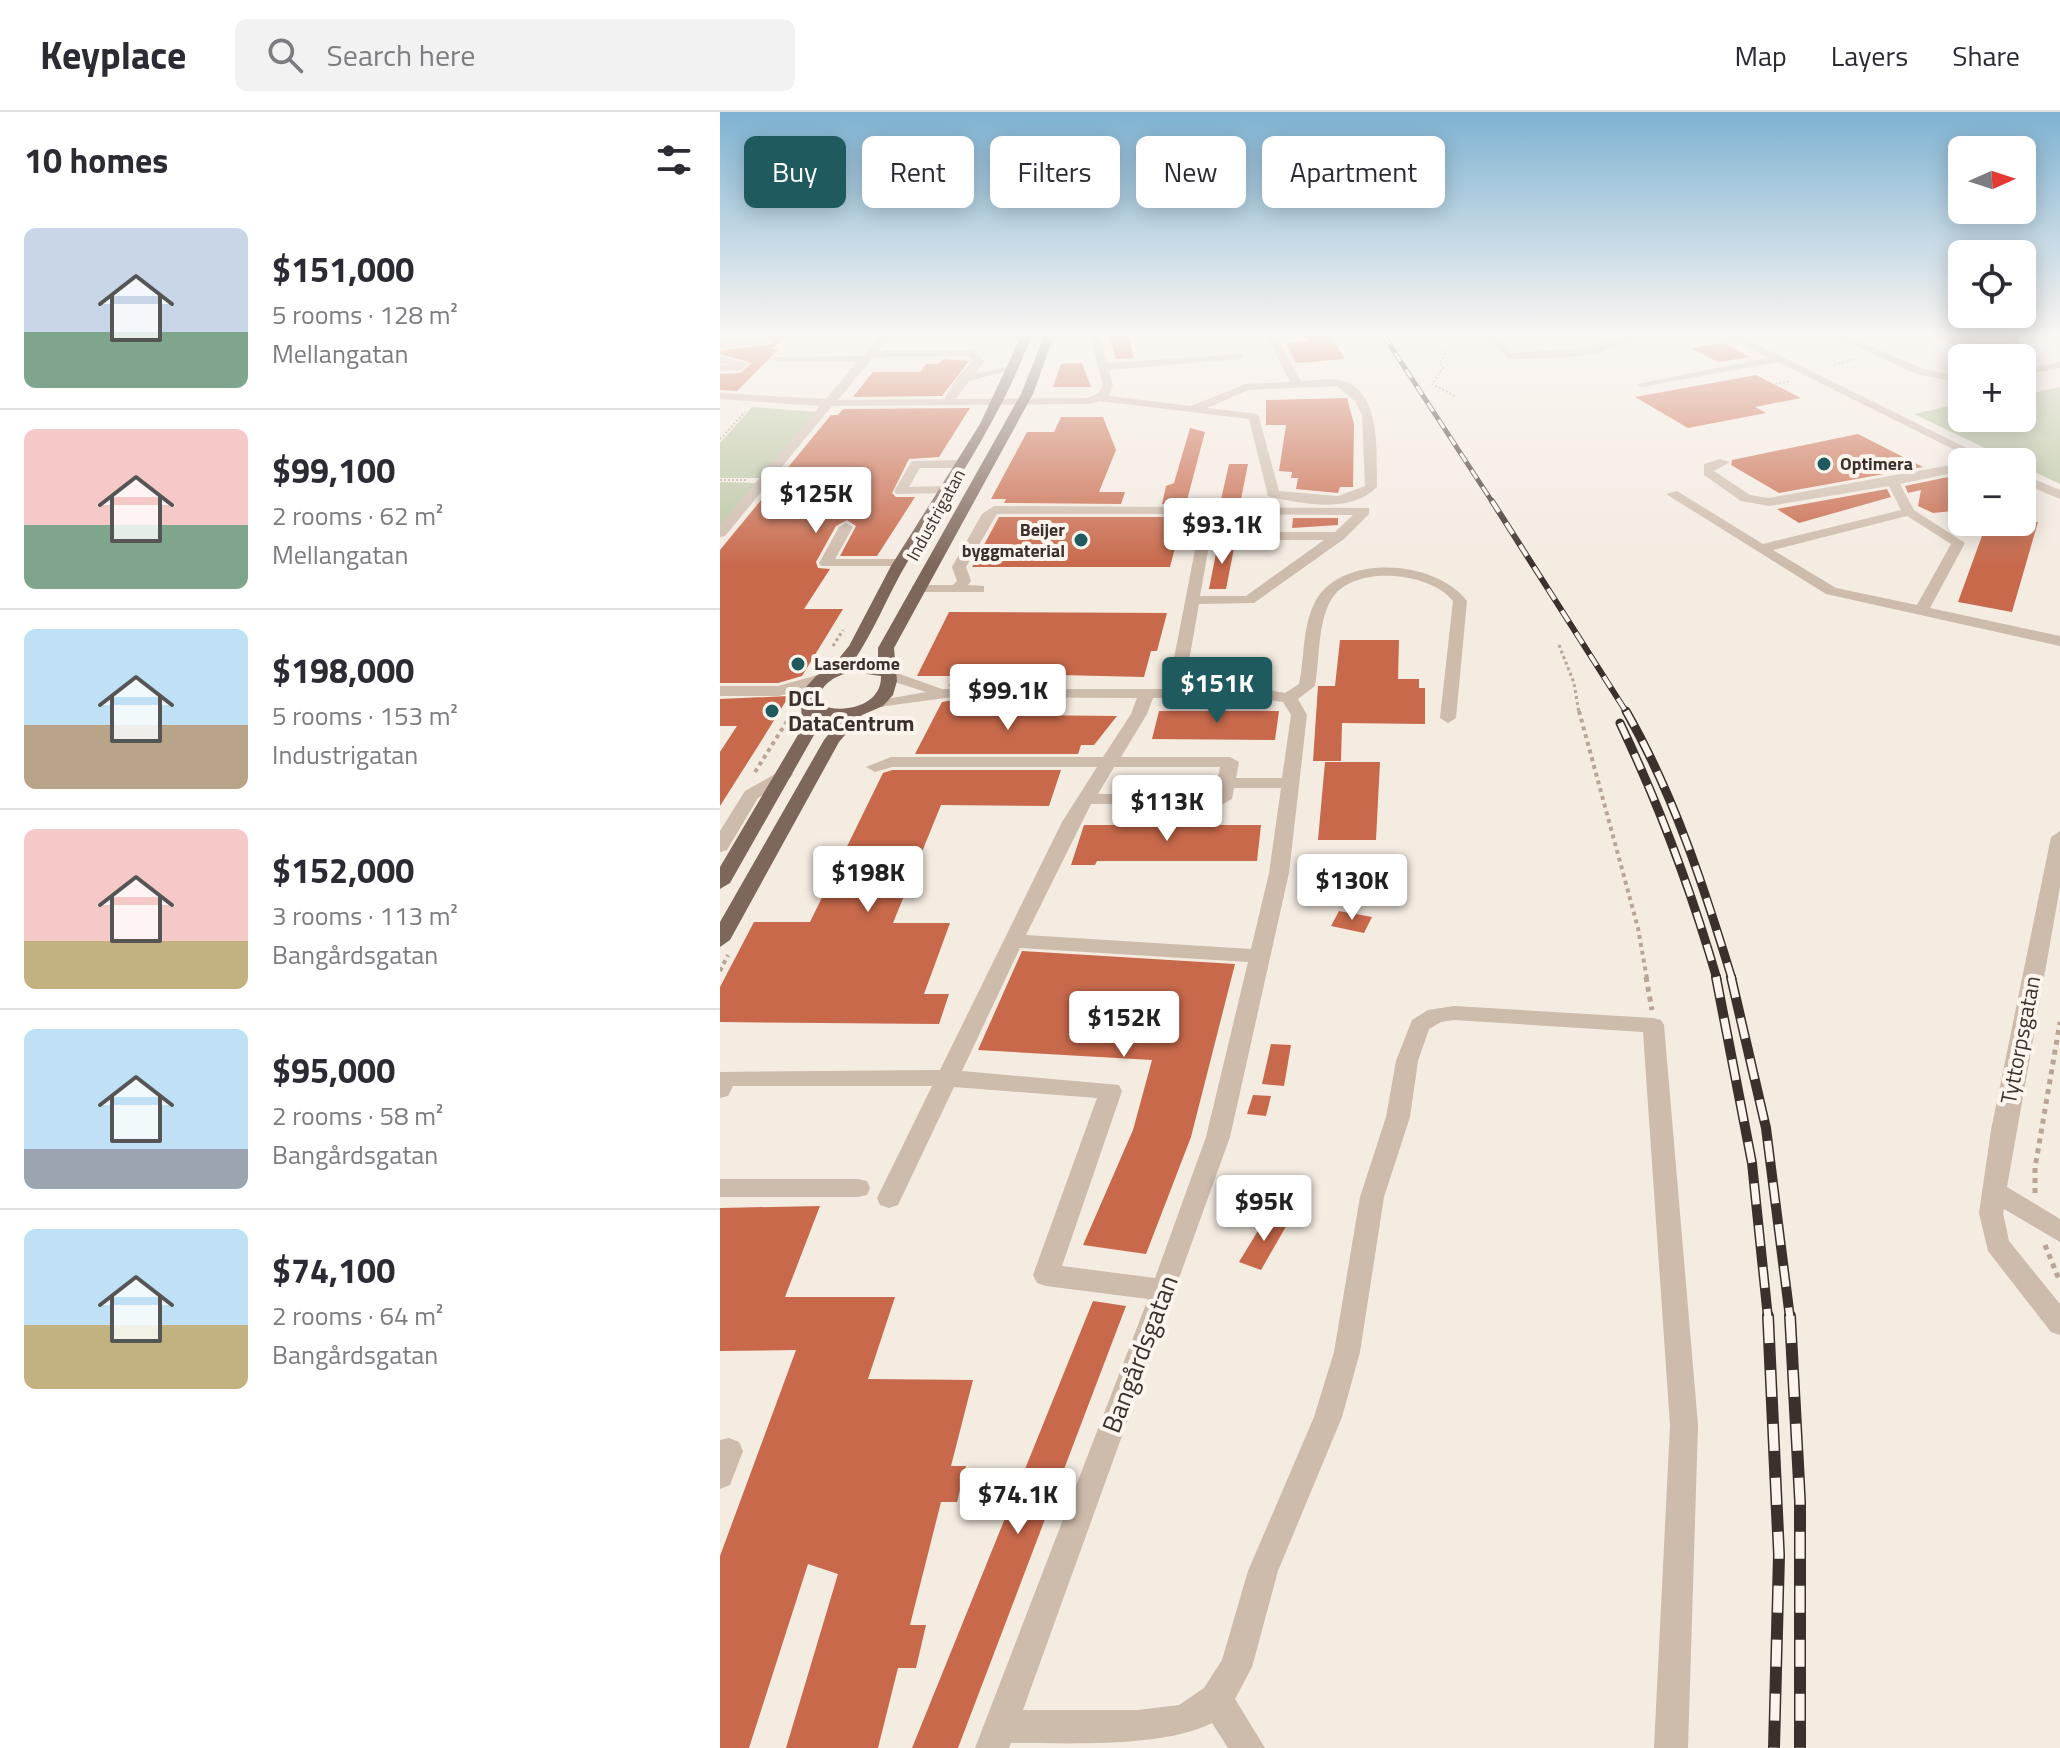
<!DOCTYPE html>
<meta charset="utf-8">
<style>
:root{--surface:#fff;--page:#f2f2f3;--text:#2b2b33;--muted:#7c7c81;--line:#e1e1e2;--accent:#1f5a5e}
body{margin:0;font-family:"Titillium Web",sans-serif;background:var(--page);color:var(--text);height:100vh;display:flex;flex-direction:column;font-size:30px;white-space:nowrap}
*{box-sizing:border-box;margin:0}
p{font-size:26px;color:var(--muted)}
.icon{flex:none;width:44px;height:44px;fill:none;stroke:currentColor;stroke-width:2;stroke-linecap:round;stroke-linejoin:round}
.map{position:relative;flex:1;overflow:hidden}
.sheet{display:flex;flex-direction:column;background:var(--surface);width:720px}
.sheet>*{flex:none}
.banner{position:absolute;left:24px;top:24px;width:760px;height:72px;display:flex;gap:16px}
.needle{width:52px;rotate:87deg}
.tools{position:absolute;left:1228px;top:24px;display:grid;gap:16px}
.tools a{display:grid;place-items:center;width:88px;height:88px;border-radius:12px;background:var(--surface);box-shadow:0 4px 20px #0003;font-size:40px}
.price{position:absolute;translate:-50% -68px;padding:0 18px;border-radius:8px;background:#fff;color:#222;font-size:26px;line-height:52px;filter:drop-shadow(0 2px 4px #0008)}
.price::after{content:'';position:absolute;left:50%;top:48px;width:24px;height:18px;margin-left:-12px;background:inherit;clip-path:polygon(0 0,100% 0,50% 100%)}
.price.active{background:var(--accent);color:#fff}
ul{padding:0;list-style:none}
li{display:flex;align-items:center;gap:24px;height:200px;padding:0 24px}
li+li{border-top:2px solid var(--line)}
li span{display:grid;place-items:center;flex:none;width:224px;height:160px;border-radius:12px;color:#555}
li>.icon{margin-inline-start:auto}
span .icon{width:96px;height:96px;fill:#fffc;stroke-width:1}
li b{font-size:34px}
h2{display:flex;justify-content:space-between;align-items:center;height:96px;padding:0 24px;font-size:34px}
.pill{padding:0 28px;border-radius:12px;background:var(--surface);box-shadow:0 4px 20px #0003;font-size:28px;line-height:72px}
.pill.active{background:var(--accent);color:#fff}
header{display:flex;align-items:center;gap:48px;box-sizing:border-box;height:112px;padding:0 40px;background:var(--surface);border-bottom:2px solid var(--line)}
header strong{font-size:38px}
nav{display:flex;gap:44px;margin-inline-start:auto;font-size:28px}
.search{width:560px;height:72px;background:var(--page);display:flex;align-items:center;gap:20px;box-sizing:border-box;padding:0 28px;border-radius:12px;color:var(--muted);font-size:30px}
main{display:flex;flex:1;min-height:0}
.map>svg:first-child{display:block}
.green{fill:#b8c4a0}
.building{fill:#c8694b}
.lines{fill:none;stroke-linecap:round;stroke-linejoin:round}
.path-far3{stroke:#b9a596;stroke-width:2;stroke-dasharray:2 2;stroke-linecap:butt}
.path-far2{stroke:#b9a596;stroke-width:3;stroke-dasharray:3 3;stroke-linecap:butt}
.path-far1{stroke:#b9a596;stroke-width:4;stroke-dasharray:4 4;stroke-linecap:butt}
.path{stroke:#b9a596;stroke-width:5;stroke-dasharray:5 5;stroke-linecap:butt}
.minor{fill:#cdbbac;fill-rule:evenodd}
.major{fill:#7d675c;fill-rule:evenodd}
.rail-far4-casing{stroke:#3b302b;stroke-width:5}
.rail-far3-casing{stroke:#3b302b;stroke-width:6}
.rail-far2-casing{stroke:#3b302b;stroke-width:9}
.rail-far1-casing{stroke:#3b302b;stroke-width:10}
.rail-casing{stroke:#3b302b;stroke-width:12}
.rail-far4{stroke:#fbf5ee;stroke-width:3;stroke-dasharray:10;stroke-linecap:butt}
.rail-far3{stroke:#fbf5ee;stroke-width:4;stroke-dasharray:13;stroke-linecap:butt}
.rail-far2{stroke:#fbf5ee;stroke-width:6;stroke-dasharray:17;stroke-linecap:butt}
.rail-far1{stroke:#fbf5ee;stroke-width:7;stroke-dasharray:21;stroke-linecap:butt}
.rail{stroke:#fbf5ee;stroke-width:9;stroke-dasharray:27;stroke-linecap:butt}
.poi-dot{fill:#1f5a5e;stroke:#fbf5ee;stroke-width:3}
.labels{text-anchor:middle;stroke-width:8;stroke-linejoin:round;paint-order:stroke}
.far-poi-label{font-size:18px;font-weight:bold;fill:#3b302b;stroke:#fbf5ee;text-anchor:start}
.far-street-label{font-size:18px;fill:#3b302b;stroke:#fbf5ee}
.poi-label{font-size:22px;font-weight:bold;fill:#3b302b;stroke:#fbf5ee;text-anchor:start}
.street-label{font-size:22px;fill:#3b302b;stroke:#fbf5ee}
.near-street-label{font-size:26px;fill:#3b302b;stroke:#fbf5ee}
</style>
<header>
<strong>Keyplace</strong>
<div class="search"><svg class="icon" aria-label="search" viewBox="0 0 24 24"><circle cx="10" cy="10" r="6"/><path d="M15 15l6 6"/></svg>Search here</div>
<nav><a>Map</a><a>Layers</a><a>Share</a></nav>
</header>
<main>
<section class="sheet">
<h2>10 homes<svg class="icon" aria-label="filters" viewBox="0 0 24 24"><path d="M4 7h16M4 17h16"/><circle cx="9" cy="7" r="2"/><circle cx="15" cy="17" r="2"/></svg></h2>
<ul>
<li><span style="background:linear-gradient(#c9d6e8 65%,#7fa58c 0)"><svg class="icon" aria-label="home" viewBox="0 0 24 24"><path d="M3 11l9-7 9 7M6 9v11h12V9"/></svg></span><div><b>$151,000</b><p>5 rooms · 128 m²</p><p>Mellangatan</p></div></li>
<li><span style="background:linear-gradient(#f6c9c9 60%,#7fa58c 0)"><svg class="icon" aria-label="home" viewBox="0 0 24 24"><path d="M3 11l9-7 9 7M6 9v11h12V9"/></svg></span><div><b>$99,100</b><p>2 rooms · 62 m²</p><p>Mellangatan</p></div></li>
<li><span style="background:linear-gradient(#bfe0f5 60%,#b9a48a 0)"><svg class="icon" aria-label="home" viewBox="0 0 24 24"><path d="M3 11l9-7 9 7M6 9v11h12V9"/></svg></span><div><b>$198,000</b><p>5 rooms · 153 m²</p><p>Industrigatan</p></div></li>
<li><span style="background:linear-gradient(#f6c9c9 70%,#c2b280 0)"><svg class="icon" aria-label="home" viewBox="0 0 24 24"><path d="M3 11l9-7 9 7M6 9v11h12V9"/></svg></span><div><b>$152,000</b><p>3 rooms · 113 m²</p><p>Bangårdsgatan</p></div></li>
<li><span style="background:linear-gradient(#bfe0f5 75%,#9aa5b1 0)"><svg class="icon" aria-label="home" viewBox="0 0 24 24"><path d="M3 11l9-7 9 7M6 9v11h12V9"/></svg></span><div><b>$95,000</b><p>2 rooms · 58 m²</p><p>Bangårdsgatan</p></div></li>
<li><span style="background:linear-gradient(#bfe0f5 60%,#c2b280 0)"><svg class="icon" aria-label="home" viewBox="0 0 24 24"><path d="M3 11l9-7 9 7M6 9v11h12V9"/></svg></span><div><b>$74,100</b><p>2 rooms · 64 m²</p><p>Bangårdsgatan</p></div></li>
</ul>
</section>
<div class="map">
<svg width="1340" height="1636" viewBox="0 0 1340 1636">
<rect width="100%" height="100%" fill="#f4ebe1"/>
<!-- green -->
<g class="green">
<polygon points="1340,275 1340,372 1302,354 1302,350 1294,350 1194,302 1233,293 1242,295 1242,306 1302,306 1302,283"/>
<polygon points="32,295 97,300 42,366 0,366 0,331"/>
<polygon points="0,370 38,371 0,414"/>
</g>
<!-- building -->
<g class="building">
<polygon points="47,224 65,224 52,237 59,237 17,279 0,278 0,262 20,261 32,251 0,242 0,239 54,232"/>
<polygon points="389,224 408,224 414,246 396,247"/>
<polygon points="585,224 610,224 625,247 576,251 566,231 588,229"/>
<polygon points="1212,224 1298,224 1300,246 1263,246"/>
<polygon points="1003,231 1030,245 998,250 971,236"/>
<polygon points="224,247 249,249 222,284 133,285 153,260 200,260 206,252 218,252"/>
<polygon points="362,251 371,275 333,275 341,252"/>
<polygon points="1036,263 1081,286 1035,295 1046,301 968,316 915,285"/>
<polygon points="627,286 634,312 633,375 620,375 618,381 576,377 578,366 571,366 572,360 559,359 566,313 546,313 546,288"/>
<polygon points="250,296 219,345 189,347 172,381 176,385 195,385 157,444 120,444 136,414 127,408 116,414 96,450 98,456 110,457 84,497 123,497 82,564 58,571 0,571 0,438 111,303 118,303 123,297"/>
<polygon points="341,305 383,305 396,338 379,380 405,380 401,392 284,391 286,387 271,387 307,320 334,320"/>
<polygon points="470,316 485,320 466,392 442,392 446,374 454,371"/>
<polygon points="1138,322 1203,355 1059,381 1011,353 1012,348"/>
<polygon points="509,352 528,352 520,392 500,392"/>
<polygon points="1228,365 1242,372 1242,398 1213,401 1198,394 1201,378 1188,381 1185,374"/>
<polygon points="1167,377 1171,385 1079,411 1057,397"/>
<polygon points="279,405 463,405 450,455 252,455"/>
<polygon points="573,406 618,406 618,413 572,416"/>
<polygon points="1267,410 1318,410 1292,500 1238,490"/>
<polygon points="498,431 515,431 506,477 489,477"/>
<polygon points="229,500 447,501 437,539 431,539 424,565 257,561 252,574 229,574 234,564 197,564"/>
<polygon points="620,528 679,528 678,567 699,567 699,576 705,576 705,612 622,611 621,649 593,649 598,574 615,574"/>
<polygon points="69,584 40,631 0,694 0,640 17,614 0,614 0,587"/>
<polygon points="233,588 246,588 243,595 288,595 285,603 397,604 374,633 361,633 358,642 195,642 222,590"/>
<polygon points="439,599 559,599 555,628 432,627"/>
<polygon points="605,650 660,650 656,728 598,728"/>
<polygon points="172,658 341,658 329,694 221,693 173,811 230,811 204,882 229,882 219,912 0,910 0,875 34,810 90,810 163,661"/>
<polygon points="364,713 541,713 537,749 377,749 375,753 351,753"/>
<polygon points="619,799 652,805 644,821 611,814"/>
<polygon points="302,839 515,852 471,1025 426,1142 363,1133 413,1018 432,948 258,938"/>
<polygon points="551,932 571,933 564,974 542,972"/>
<polygon points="533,983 551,984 546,1004 527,1002"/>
<polygon points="100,1094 65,1185 175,1185 148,1267 253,1268 231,1354 246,1354 237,1390 221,1390 190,1513 206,1513 196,1556 178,1556 158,1636 66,1636 118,1462 88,1452 29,1636 0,1636 0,1444 76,1238 0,1239 0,1096"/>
<polygon points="547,1104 568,1111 541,1158 519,1150"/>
<polygon points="373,1189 406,1194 238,1636 192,1636"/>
</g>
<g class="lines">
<!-- path-far3 -->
<g class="path-far3">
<polyline points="705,224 726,239 720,251 723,256 712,272 735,284"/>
<polyline points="1114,253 1138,246"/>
<polyline points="1055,272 1071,269"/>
<polyline points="0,327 25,300"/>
<polyline points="0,368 26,368"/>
</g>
<!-- path-far2 -->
<g class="path-far2">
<polyline points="839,533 854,571 859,601"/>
<polyline points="113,534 123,518"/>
</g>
<!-- path-far1 -->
<g class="path-far1">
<polyline points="859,599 918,816 927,867"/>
<polyline points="35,660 71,603"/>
<polyline points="0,859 8,843"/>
</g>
<!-- path -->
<g class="path">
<polyline points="926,865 932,898"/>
<polyline points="1315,1081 1315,1056 1340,910"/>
<polyline points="1325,1133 1340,1170"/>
</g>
<!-- minor -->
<g class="minor">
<path d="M159,224H170L158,239H254L264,249L255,262L294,253L299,256L249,269L236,287L368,286L379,281L383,273L370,224H380L388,251L523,242V246L519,247L389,258L393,273L389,284L471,294L526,272L570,270L547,224H557L581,269C592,269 608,266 619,268C663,276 656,343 657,375C631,402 581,392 548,384L529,307L379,289L370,292L112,294L5,424L0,425V413L100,294L0,287V281L106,287L137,250H58L54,249V245L143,244ZM247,244L253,249L237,266L224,287L118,288L153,245ZM617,274L635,289L642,303L645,374L618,384L559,379L538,302L487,296L528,278Z"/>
<path d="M766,224H777L792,241L867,236L900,224H913C881,250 828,245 789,247Z"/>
<polygon points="1007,224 1020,224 1275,350 1259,350 1058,250 922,275 917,272 1048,246"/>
<polygon points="1114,224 1128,224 1203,257 1242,265 1242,271 1196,262"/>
<polygon points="11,227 47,227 52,230 0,236 0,230"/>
<polygon points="0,245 29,251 20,258 0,259 0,253 13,253 0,251"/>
<polygon points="1340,250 1340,256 1302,263 1302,257"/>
<path d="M1000,347L1010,350L994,359L1030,383L1049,386L1242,351V359L1180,372L1194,398L1245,431L1210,496L1340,524V534L1106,482L946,382L957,379L1043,432L1181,398L1169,374L1049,394L1021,389L984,363V352ZM1187,404L1231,432L1197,493L1116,476L1053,438Z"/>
<polygon points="192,349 239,348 245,352 239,356 200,356 189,375 223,374 227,375 227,381 176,382 174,379"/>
<polygon points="1302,362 1340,378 1340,387 1302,371"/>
<path d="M274,394L649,396V402L624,427L534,491L479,492L464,577H544L565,581L579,572C585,544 582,513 596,488C624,440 718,449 747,489L736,606L728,611L720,606L733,489C710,459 631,452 611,488C597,513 600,547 595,574L578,587L587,603L569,761L510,1025L303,1598H418L459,1593L484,1576L502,1548L528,1459L594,1305L614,1240L640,1085L666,1005L676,949L692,908L708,898L734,894L933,906L941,908L944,913L978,1313L968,1636H934L950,1313L923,920L734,908L721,910L709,917L698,949L690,1005L664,1085L640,1240L622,1305L558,1459L532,1555L515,1587L545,1636H508L492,1611C442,1636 350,1631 291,1631L289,1636H255L428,1187L326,1174L317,1171L313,1163L377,986L234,975L178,1093L169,1096L160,1093L157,1086L212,974H13L8,984L0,986V960L220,958L342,710L377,655H172L155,660L146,655L171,645H383L411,602L417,586L233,585L144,597V591L206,580L162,566V560H174L222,577H448L482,402H277L246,455L251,469L248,473L264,474V480H192V474L197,473H233L237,469L232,455L262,402ZM495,402L633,403L615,420H492ZM490,428H604L526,484H480ZM433,586L544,587L563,590L571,603L562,666H516L519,650L510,645H401L427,602ZM394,655H500L495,682H378ZM514,676H561L549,761L531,837L306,823L371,692H503L512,687ZM300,836L528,850L486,1025L435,1166L342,1154L402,979L399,973L242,959Z"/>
<polygon points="126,411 133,415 115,447 179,447 186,451 184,454 101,454 99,451 119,415"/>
<polygon points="105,561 113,566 111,569 59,584 0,584 0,574 58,574"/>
<polygon points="64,657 73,662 70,666 38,686 7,738 0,740 0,719 25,679"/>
<polygon points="1340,719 1340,775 1287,1075 1340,1107 1340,1130 1284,1097 1283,1101 1289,1129 1340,1192 1340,1223 1331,1220 1268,1139 1259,1101 1271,1018 1331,725"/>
<polygon points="0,1067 138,1067 147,1069 150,1076 147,1083 138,1085 0,1085"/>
<polygon points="9,1326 19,1330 23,1339 10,1373 0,1377 0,1328"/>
</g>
<!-- major -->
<path class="major" d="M301,224H311C282,305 232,375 188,449C168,482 155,518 133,550L158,552V536L301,282L324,224H334L313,282L174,536L177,569L173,583L163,594L142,603L119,630L10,828L0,835V810L104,628L121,607L99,604L98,616L10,771L0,777V755L82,616L81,589L86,575L96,564L112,555L129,534L171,454L260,312ZM133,560L161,564C162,595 121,603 98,592C99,572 115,563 133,560Z"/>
<defs>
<polyline id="rail-far4" points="664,224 773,391"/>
<polyline id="rail-far3" points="772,389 907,601"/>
<g id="rail-far2">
<path d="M906,599C954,683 984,775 1012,867"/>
<path d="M900,611C940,695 971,778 997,867"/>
</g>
<g id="rail-far1">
<polyline points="996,865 1032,1051 1048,1206"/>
<polyline points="1011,865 1046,1016 1070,1206"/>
</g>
<g id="rail">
<polyline points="1048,1204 1059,1443 1054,1636"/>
<polyline points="1070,1204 1080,1389 1080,1636"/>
</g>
</defs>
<!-- rail-far4 casing -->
<use href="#rail-far4" class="rail-far4-casing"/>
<!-- rail-far3 casing -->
<use href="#rail-far3" class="rail-far3-casing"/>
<!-- rail-far2 casing -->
<use href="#rail-far2" class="rail-far2-casing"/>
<!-- rail-far1 casing -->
<use href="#rail-far1" class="rail-far1-casing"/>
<!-- rail casing -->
<use href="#rail" class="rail-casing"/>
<!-- rail-far4 -->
<use href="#rail-far4" class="rail-far4"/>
<!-- rail-far3 -->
<use href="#rail-far3" class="rail-far3"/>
<!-- rail-far2 -->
<use href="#rail-far2" class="rail-far2"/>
<!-- rail-far1 -->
<use href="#rail-far1" class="rail-far1"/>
<!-- rail -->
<use href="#rail" class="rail"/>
</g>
<!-- sky -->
<linearGradient id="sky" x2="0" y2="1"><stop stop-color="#7eb2d2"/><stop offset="0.49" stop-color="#faf6f2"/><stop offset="1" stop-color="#faf6f2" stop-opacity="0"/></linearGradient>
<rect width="1340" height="453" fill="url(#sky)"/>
<!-- markers -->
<g class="poi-dot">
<circle cx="1104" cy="352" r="8"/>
<circle cx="361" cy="428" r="8"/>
<circle cx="78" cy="552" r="8"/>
<circle cx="52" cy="599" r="8"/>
</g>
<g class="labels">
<!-- far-poi labels -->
<g class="far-poi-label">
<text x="1120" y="358">Optimera</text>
<text x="345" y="424" text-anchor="end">Beijer<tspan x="345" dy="21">byggmaterial</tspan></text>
<text x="94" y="558">Laserdome</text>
</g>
<!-- far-street labels -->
<g class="far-street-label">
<text transform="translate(216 403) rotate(-61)" y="6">Industrigatan</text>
</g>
<!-- poi labels -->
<g class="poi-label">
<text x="68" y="594">DCL<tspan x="68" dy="25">DataCentrum</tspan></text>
</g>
<!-- street labels -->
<g class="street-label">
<text transform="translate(1300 928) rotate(-79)" y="8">Tyttorpsgatan</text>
</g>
<!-- near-street labels -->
<g class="near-street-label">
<text transform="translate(420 1242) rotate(-69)" y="9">Bangårdsgatan</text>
</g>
</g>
</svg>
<div class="tools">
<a><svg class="needle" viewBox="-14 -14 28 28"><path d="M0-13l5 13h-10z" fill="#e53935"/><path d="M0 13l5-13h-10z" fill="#7c7c81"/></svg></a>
<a><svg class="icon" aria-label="locate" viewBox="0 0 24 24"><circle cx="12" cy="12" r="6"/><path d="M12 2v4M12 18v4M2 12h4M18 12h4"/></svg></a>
<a>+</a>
<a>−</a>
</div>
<b class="price" style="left:96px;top:423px">$125K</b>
<b class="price" style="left:502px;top:454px">$93.1K</b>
<b class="price active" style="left:497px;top:613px">$151K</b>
<b class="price" style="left:288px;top:620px">$99.1K</b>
<b class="price" style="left:447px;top:731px">$113K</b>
<b class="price" style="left:148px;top:802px">$198K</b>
<b class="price" style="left:632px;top:810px">$130K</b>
<b class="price" style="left:404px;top:947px">$152K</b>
<b class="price" style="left:544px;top:1131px">$95K</b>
<b class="price" style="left:298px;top:1424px">$74.1K</b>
<div class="banner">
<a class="pill active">Buy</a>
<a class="pill">Rent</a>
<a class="pill">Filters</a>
<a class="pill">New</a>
<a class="pill">Apartment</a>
</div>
</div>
</main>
